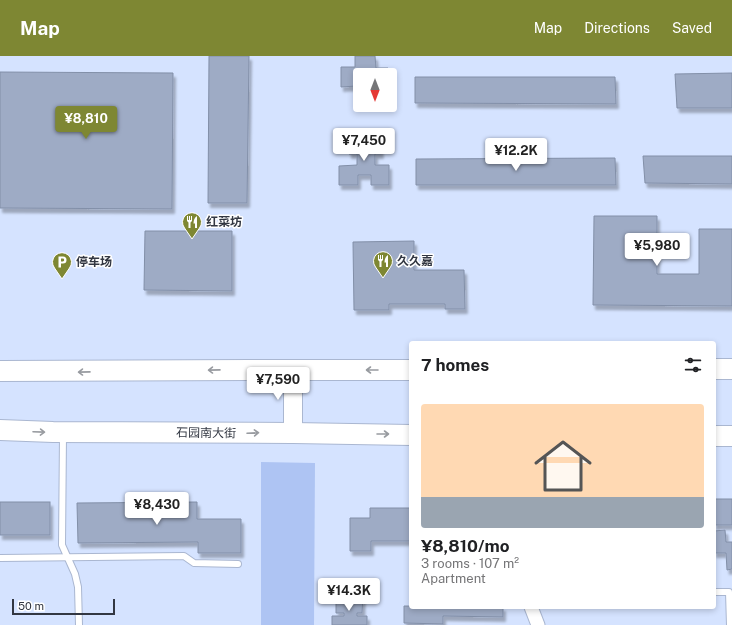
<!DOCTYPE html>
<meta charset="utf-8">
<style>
:root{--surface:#fff;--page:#f6f6f6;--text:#202124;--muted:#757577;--accent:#7e8733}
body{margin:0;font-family:"Public Sans","Noto Sans SC",sans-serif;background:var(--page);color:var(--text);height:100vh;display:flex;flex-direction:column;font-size:15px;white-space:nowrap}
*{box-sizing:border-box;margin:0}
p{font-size:13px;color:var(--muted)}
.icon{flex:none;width:22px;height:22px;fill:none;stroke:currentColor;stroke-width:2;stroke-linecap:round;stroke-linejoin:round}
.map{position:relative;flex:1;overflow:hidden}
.panel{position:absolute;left:409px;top:285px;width:307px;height:268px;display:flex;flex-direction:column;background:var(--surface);border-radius:4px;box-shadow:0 2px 6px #0003}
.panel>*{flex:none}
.needle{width:26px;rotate:180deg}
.buttons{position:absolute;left:353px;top:12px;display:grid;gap:8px}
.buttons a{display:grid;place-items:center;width:44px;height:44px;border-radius:4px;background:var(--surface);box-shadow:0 2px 6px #0003;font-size:20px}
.scale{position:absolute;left:12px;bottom:10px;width:103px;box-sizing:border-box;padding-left:4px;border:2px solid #323742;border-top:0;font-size:11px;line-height:14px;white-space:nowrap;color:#323742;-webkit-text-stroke:3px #fff;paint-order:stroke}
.price{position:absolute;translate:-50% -34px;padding:0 9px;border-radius:4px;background:#fff;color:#222;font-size:13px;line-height:26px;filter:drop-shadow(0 1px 2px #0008)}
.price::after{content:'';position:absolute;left:50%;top:24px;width:12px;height:9px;margin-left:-6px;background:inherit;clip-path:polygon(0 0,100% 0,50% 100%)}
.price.current{background:var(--accent);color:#fff}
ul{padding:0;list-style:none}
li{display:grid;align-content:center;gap:8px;height:212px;padding:0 12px}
li span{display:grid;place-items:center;height:124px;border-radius:4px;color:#555}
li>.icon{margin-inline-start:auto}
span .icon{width:72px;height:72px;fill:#fffc;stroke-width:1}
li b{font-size:17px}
h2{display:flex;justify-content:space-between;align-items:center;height:48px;padding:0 12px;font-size:17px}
header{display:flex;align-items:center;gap:24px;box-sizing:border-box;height:56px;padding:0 20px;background:var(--accent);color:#fff}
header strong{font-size:19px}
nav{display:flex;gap:22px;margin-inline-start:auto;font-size:14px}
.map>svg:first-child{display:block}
.green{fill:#aec4f3}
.building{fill:#9eabc5;stroke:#828fa8;filter:url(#shadow)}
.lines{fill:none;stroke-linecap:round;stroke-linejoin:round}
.lane-casing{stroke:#aab7d1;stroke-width:8}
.street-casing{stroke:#aab7d1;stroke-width:15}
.secondary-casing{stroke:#aab7d1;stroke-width:20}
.primary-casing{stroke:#aab7d1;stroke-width:22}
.lane{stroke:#fff;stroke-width:6}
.street{stroke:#fff;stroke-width:13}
.secondary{stroke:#fff;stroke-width:18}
.primary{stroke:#fff;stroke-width:20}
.oneway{stroke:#989ba0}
.labels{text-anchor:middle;stroke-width:3;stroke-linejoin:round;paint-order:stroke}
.poi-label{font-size:12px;font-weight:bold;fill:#323742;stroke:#fff;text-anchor:start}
.street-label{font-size:12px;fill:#323742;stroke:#fff}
</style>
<header>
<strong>Map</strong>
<nav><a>Map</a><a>Directions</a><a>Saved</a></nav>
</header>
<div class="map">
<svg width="732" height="569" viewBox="0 0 732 569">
<defs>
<filter id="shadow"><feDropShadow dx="2.5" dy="4.5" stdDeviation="1" flood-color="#0004"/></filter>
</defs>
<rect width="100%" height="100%" fill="#d5e3ff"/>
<!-- green -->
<polygon class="green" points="261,406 315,407 314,569 261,569"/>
<!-- building -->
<g class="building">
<polygon points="209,0 249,0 247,147 208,147"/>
<polygon points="355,0 375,0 376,12 388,12 388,19 360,19 360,20 357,20 357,30 341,31 341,11 355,11"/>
<polygon points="0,16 173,17 172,153 0,152"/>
<polygon points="732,17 732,52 677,52 675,18"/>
<polygon points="415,21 615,21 616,48 415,47"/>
<polygon points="348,79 380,80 381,98 375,98 375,109 389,109 389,129 371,129 371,119 358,119 358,129 339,129 339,110 357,109 357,98 349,98"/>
<polygon points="643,100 732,100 732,128 645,127"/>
<polygon points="615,102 616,129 416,129 416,103"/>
<polygon points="594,160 657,160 657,218 699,218 699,173 732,173 732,250 593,249"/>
<polygon points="145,175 232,175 232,235 144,234"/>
<polygon points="414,185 414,214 464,214 465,253 445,253 445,248 389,248 389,254 354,254 353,186"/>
<rect x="714" y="443" width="18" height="26"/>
<rect x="0" y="446" width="50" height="33"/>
<polygon points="197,446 197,463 241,463 241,497 198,497 198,486 78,487 77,447"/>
<polygon points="370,452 411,452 411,485 371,485 371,495 350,495 350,462 370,462"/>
<polygon points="725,474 726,486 732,486 732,513 727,514 726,497 714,497 714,475"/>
<polygon points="336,541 363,541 362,557 357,557 357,560 367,560 367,569 332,569 332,560 344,560 344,557 336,557"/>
<polygon points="404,550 503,551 503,561 443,560 443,568 404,567"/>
</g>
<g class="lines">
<defs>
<g id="lane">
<polyline points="63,379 62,489 75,518 78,531 79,569"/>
<polyline points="0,502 184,500 194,507 238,508"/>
<polyline points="714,536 729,536 730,569"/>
</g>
<polyline id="street" points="531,551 538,569"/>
<polyline id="secondary" points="293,314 293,377"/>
<g id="primary">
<polyline points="714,313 732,313"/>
<polyline points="0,315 251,314 411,314"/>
<polyline points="0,374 53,376 293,377 411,379"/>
<polyline points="714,380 732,380"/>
</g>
</defs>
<!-- lane casing -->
<use href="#lane" class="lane-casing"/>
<!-- street casing -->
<use href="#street" class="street-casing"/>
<!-- secondary casing -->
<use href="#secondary" class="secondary-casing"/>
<!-- primary casing -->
<use href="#primary" class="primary-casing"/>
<!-- lane -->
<use href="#lane" class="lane"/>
<!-- street -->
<use href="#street" class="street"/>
<!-- secondary -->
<use href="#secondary" class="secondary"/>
<!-- primary -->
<use href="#primary" class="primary"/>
</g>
<!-- one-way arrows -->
<defs><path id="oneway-shaft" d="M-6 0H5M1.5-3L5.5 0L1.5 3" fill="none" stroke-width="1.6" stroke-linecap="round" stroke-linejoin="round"/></defs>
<g class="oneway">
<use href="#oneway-shaft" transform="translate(214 314) rotate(179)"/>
<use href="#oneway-shaft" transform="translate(372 314) rotate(180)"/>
<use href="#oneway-shaft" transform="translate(84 316) rotate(179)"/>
<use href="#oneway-shaft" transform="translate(39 376) rotate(2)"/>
<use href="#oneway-shaft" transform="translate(253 377) rotate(-3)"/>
<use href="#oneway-shaft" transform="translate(383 378)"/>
</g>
<!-- icons -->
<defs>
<symbol id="restaurant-pin" viewBox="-11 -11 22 30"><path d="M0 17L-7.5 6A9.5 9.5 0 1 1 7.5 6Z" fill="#7e8733" stroke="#fff"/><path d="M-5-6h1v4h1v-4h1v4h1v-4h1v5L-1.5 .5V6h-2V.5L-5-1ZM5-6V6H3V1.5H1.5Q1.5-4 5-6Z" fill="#fff"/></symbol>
<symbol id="parking-pin" viewBox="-11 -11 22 30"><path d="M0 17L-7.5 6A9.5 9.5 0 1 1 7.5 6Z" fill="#7e8733" stroke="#fff"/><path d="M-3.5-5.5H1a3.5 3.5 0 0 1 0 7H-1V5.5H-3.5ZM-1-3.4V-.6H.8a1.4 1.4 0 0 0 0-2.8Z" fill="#fff"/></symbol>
</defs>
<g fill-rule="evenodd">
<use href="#restaurant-pin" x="181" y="155" width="22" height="30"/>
<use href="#restaurant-pin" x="372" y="194" width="22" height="30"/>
<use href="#parking-pin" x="51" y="195" width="22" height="30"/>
</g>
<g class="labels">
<!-- poi labels -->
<g class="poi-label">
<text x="206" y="170">红菜坊</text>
<text x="397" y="209">久久嘉</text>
<text x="76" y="210">停车场</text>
</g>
<!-- street labels -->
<g class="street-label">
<text transform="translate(206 377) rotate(1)" y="4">石园南大街</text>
</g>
</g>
</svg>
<div class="buttons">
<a><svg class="needle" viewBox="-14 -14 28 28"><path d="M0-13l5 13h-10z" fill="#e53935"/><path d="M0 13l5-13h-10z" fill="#757577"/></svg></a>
</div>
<div class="scale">50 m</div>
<b class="price current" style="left:86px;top:84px">¥8,810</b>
<b class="price" style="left:364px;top:106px">¥7,450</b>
<b class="price" style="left:516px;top:116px">¥12.2K</b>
<b class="price" style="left:657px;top:211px">¥5,980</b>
<b class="price" style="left:278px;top:345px">¥7,590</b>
<b class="price" style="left:157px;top:470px">¥8,430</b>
<b class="price" style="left:349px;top:556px">¥14.3K</b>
<section class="panel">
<h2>7 homes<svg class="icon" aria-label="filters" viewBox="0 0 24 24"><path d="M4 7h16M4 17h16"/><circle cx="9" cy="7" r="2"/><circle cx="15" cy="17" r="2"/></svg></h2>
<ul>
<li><span style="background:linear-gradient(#ffd9b3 75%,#9aa5b1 0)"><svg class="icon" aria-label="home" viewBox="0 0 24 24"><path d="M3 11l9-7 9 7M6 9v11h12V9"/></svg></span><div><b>¥8,810/mo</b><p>3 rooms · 107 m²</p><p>Apartment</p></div></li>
</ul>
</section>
</div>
